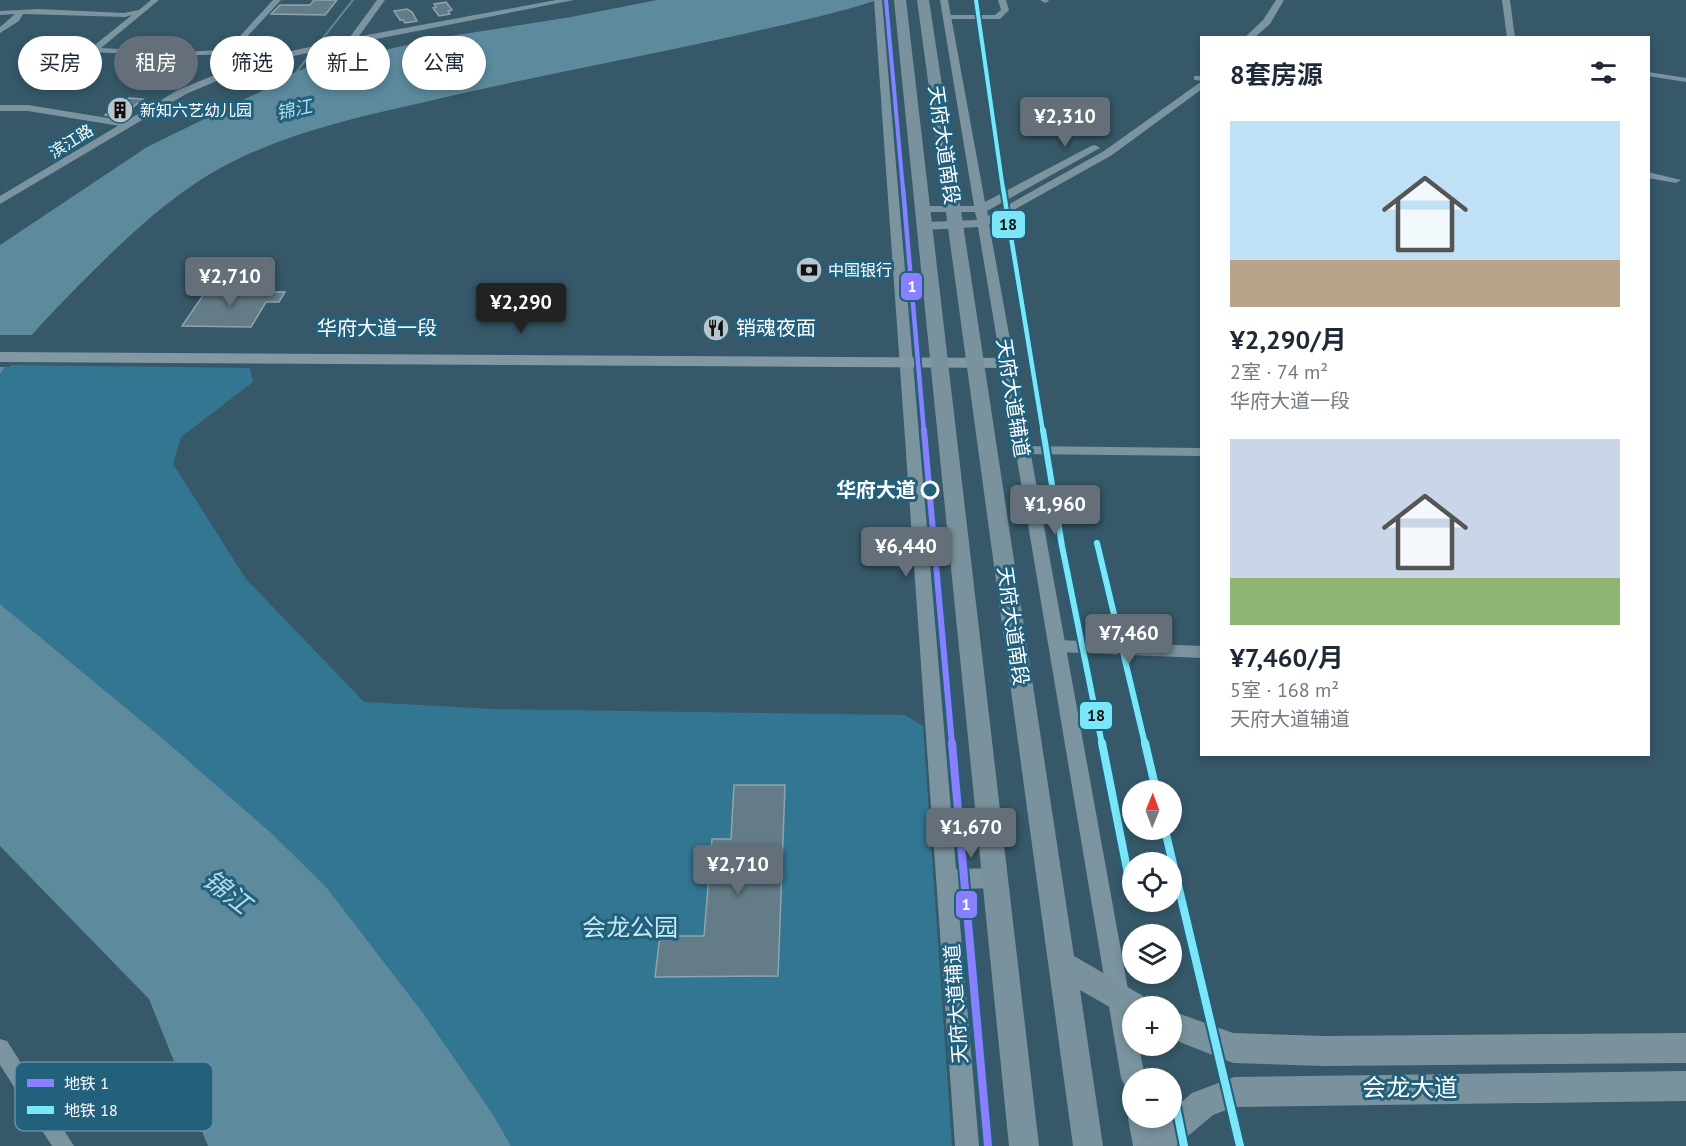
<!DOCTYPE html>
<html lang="zh">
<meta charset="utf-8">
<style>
:root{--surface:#fff;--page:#f6f6f7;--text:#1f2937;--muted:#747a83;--accent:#646f79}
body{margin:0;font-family:"PT Sans","Noto Sans SC",sans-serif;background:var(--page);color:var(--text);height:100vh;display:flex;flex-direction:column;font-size:22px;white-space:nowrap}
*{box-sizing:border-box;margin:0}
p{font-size:20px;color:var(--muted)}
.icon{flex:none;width:33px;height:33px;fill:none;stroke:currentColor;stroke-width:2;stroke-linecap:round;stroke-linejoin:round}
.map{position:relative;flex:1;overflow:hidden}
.details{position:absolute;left:1200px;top:36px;width:450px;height:720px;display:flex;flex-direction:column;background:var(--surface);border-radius:0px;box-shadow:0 3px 9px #0003}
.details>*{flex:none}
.hud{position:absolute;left:18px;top:36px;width:570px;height:54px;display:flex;gap:12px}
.needle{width:39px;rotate:1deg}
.buttons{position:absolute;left:1122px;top:780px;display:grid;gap:12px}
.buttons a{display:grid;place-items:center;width:60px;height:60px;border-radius:50%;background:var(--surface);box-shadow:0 3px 9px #0003;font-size:30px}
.price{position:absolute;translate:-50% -51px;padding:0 14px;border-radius:6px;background:var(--accent);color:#fff;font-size:20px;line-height:39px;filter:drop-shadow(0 2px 3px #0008)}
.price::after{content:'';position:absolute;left:50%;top:36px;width:18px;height:14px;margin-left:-9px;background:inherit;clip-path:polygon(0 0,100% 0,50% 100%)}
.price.on{background:#222;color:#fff}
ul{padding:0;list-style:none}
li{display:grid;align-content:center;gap:12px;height:318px;padding:0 30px}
li span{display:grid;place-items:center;height:186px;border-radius:0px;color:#555}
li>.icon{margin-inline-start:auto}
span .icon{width:108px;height:108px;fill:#fffc;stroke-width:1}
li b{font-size:26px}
h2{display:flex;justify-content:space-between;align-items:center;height:72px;padding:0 30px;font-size:26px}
.chip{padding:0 21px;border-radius:27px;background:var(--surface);box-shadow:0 3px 9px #0003;font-size:21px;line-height:54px}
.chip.on{background:var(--accent);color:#fff}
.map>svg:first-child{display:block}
.green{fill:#337692}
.water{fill:#5d8a9d}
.pier{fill:#365868}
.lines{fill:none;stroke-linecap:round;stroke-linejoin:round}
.stream{stroke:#5d8a9d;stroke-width:2}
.building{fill:#637c87;stroke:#8fa4ad;stroke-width:1.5}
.minor{fill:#7b949f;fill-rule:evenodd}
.tertiary{fill:#7b949f;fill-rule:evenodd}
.secondary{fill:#8299a4;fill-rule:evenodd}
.primary{fill:#7a929d;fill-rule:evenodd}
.metro-1-far3-casing{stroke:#22607c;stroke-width:7}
.metro-1-far2-casing{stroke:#22607c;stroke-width:8}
.metro-1-far1-casing{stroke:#22607c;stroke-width:10}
.metro-1-casing{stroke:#22607c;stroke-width:12}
.metro-2-far3-casing{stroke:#22607c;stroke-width:7}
.metro-2-far2-casing{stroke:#22607c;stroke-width:8}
.metro-2-far1-casing{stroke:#22607c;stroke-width:10}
.metro-2-casing{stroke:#22607c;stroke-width:12}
.metro-1-far3{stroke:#8880ff;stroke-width:4}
.metro-1-far2{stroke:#8880ff;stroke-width:4.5}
.metro-1-far1{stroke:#8880ff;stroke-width:6}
.metro-1{stroke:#8880ff;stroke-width:8}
.metro-2-far3{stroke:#7ae6f8;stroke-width:4}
.metro-2-far2{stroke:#7ae6f8;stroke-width:4.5}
.metro-2-far1{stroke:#7ae6f8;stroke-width:6}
.metro-2{stroke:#7ae6f8;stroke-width:8}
.stop-dot{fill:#22607c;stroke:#fff;stroke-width:3}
.labels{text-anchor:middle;stroke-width:6;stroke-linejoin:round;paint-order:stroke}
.far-poi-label{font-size:16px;fill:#fff;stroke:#22607c;text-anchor:start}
.far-street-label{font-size:16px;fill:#fff;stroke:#22607c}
.far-water-label{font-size:18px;font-style:italic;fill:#b0dcee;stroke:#22607c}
.street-label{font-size:20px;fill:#fff;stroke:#22607c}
.poi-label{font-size:20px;fill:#fff;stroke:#22607c;text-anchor:start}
.stop-label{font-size:20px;font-weight:bold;fill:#fff;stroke:#22607c;text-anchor:end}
.near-park-label{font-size:24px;fill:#c8e8f5;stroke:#22607c}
.near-street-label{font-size:24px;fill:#fff;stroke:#22607c}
.near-water-label{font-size:26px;font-style:italic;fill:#b0dcee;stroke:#22607c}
.key{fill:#22607c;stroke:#6490a3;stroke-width:1.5}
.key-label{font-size:16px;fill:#fff}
.line-badge{stroke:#22607c;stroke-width:2}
.badge-label{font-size:16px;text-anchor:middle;font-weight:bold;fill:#fff}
.pale-badge-label{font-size:16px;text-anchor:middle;font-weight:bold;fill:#111}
</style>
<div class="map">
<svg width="1686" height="1146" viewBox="0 0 1686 1146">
<rect width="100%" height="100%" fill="#365868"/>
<!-- green -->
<polygon class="green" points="7,365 250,368 253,382 181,437 173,464 246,579 364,702 493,709 905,715 923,726 952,1146 511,1146 492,1113 423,1013 327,888 155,732 0,604 0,374"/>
<!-- water -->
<g class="water">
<path d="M657,0H877C835,14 791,23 748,33C642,57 535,76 429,101C364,116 301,129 240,158C178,187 127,237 78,286C51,314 23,342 0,374V245L147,147L276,84L291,74L308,67L438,38L571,17Z"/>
<polygon points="0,604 155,732 271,833 327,888 423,1013 492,1113 511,1146 208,1146 149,999 0,846"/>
</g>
<!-- pier -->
<polygon class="pier" points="0,335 35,335 9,367 0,367"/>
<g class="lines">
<!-- stream -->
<polyline class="stream" points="294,75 353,0"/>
</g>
<!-- building -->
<g class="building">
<polygon points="314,0 337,0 325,15 271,14 280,5 310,5"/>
<polygon points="446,2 452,10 448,11 450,14 439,16 433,8 436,7 434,4"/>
<polygon points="407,9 412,12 417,21 405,23 403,20 400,20 394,11"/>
<polygon points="129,98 143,99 128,111 113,117 105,115"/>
<polygon points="206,291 285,292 279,302 266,302 251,327 182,326"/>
<polygon points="734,785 785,785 778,976 655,977 660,936 704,936 712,839 731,839"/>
</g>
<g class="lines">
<!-- minor -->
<g class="minor">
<polygon points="151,0 159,0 101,48 177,52 226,50 230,47 273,0 281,0 232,53 235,56 232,59 241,69 237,71 224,61 225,54 177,56 91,52 91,48 132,15 125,17 23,14 19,21 0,33 0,27 15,14 0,15 0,11 39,9 124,13 139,10"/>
<polygon points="377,0 385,0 354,43 348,43 347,41"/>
<polygon points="998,0 1006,0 1009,10 1000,19 947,19 943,17 947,15 995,15 1001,10"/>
<polygon points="1040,0 1048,0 1049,1 1045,3"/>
<polygon points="1502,0 1510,0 1515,38 1507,38"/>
<polygon points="1648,72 1686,78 1686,82 1648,76"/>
<polygon points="1194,76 1202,76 1202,81 1194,80"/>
<polygon points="0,105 28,105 126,121 130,124 126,127 28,111 0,111"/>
<polygon points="1648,172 1681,180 1676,183 1648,178"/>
<polygon points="1021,446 1202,448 1202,456 1021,454 1015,450"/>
<polygon points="1057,640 1202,646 1202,658 1057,652 1052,650 1050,646 1052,642"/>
<polygon points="0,1039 7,1041 74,1146 52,1146 0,1065"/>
</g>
<!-- tertiary -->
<g class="tertiary">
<polygon points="556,0 574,0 351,44 284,58 240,71 186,94 0,204 0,196 178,90 234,67 282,53 351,38"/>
<polygon points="874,0 882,0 956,869 996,868 1003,871 1006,878 1003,885 996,888 957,889 979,1146 955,1146"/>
<polygon points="940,0 948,0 985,202 1091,146 1095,145 1100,148 987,211 988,216 1104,151 1202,81 1202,89 1112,155 989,224 1132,1011 1132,1046 1139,1046 1145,1078 1132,1078 1132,1089 1125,1086 1121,1078 978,227 926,230 920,226 926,222 977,220 975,212 924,212 918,209 924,206 974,206"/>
<polygon points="1276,0 1284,0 1270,24 1254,38 1244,38 1263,20"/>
<polygon points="1132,1109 1132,1118 1152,1118 1157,1146 1133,1146 1128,1118"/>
</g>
<!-- secondary -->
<polygon class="secondary" points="0,352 1008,358 1015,363 1008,368 0,362"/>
<!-- primary -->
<g class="primary">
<polygon points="894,0 906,0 1039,1146 1009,1146"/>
<polygon points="917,0 929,0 1074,956 1143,996 1147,1006 1132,1006 1132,1020 1080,990 1103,1146 1073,1146"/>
<polygon points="1172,1011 1233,1033 1324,1036 1686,1033 1686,1063 1324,1066 1233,1063 1172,1039"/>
<path d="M1686,1071V1101L1234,1107L1213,1115L1176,1146H1137C1142,1132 1156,1118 1172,1118V1110L1192,1093L1234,1077Z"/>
</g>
<defs>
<polyline id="metro-1-far3" points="886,0 903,189"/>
<polyline id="metro-1-far2" points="903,188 924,432"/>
<polyline id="metro-1-far1" points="924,430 952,744"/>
<polyline id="metro-1" points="952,743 988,1146"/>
<polyline id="metro-2-far3" points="976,0 1003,189"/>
<polyline id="metro-2-far2" points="1003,188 1043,432"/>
<g id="metro-2-far1">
<polyline points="1043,430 1062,546 1102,744"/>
<polyline points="1097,543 1145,744"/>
</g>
<g id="metro-2">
<polyline points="1102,743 1132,894"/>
<polyline points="1145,743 1156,790"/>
<polyline points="1165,830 1240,1146"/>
<polyline points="1172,1086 1184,1146"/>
</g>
</defs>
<!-- metro-1-far3 casing -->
<use href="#metro-1-far3" class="metro-1-far3-casing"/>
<!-- metro-1-far2 casing -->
<use href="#metro-1-far2" class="metro-1-far2-casing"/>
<!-- metro-1-far1 casing -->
<use href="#metro-1-far1" class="metro-1-far1-casing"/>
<!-- metro-1 casing -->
<use href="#metro-1" class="metro-1-casing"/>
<!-- metro-2-far3 casing -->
<use href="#metro-2-far3" class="metro-2-far3-casing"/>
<!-- metro-2-far2 casing -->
<use href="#metro-2-far2" class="metro-2-far2-casing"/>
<!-- metro-2-far1 casing -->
<use href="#metro-2-far1" class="metro-2-far1-casing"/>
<!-- metro-2 casing -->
<use href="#metro-2" class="metro-2-casing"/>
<!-- metro-1-far3 -->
<use href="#metro-1-far3" class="metro-1-far3"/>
<!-- metro-1-far2 -->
<use href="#metro-1-far2" class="metro-1-far2"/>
<!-- metro-1-far1 -->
<use href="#metro-1-far1" class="metro-1-far1"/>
<!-- metro-1 -->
<use href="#metro-1" class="metro-1"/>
<!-- metro-2-far3 -->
<use href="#metro-2-far3" class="metro-2-far3"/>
<!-- metro-2-far2 -->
<use href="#metro-2-far2" class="metro-2-far2"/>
<!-- metro-2-far1 -->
<use href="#metro-2-far1" class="metro-2-far1"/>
<!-- metro-2 -->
<use href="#metro-2" class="metro-2"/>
</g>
<!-- icons -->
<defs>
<symbol id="building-disc" viewBox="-11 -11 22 22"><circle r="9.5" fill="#b9c5ca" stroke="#22607c"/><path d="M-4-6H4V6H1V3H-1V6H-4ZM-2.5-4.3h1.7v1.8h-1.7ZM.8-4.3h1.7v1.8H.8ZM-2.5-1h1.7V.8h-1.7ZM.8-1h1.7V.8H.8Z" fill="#111"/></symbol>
<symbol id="bank-disc" viewBox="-11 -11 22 22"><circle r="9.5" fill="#b9c5ca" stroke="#22607c"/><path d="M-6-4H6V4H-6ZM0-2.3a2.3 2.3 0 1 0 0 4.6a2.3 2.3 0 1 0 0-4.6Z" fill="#111"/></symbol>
<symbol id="restaurant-disc" viewBox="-11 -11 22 22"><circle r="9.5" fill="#b9c5ca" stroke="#22607c"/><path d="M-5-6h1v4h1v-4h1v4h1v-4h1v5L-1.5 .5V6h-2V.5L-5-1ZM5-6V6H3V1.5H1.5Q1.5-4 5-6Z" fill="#111"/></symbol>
</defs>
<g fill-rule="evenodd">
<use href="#building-disc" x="105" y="95" width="30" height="30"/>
<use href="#bank-disc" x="794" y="255" width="30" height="30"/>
<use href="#restaurant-disc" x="701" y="313" width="30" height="30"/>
</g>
<!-- markers -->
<circle class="stop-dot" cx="930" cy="490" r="8"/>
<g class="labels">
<!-- far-poi labels -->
<g class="far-poi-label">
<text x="140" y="116">新知六艺幼儿园</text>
<text x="828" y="276">中国银行</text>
</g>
<!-- far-street labels -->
<g class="far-street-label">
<text transform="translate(71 141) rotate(-32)" y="6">滨江路</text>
</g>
<!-- far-water labels -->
<g class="far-water-label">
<text transform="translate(294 110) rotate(-12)" y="6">锦江</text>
</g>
<!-- street labels -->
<g class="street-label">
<text transform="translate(944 145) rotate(82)" y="7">天府大道南段</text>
<text x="377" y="335">华府大道一段</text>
<text transform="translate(1013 398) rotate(81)" y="7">天府大道辅道</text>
<text transform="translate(1013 626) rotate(82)" y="7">天府大道南段</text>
<text transform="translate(956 1004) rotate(-94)" y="7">天府大道辅道</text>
</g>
<!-- poi labels -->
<g class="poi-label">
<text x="736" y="335">销魂夜面</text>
</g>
<!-- stop labels -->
<g class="stop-label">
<text x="916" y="497">华府大道</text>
</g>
<!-- near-park labels -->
<g class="near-park-label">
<text x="630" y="936">会龙公园</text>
</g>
<!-- near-street labels -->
<g class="near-street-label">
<text x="1410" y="1096">会龙大道</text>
</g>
<!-- near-water labels -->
<g class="near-water-label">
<text transform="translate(227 892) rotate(38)" y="9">锦江</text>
</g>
</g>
<!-- legend -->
<rect x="15" y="1062" width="198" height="69" rx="9" class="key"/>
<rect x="27" y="1079" width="27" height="8" fill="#8880ff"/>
<rect x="27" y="1106" width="27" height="8" fill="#7ae6f8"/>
<g class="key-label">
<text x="64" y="1089">地铁 1</text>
<text x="64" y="1116">地铁 18</text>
</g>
<g class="line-badge">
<rect x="991" y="210" width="35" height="29" rx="6" fill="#7ae6f8"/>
<rect x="900" y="272" width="23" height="29" rx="6" fill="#8880ff"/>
<rect x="1079" y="701" width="34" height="29" rx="6" fill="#7ae6f8"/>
<rect x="955" y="890" width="23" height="29" rx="6" fill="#8880ff"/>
</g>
<g class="badge-label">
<text x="912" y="292">1</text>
<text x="966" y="910">1</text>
</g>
<g class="pale-badge-label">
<text x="1008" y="230">18</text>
<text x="1096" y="721">18</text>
</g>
</svg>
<div class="buttons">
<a><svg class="needle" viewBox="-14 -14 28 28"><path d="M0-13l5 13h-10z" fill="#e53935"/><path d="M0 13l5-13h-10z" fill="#747a83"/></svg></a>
<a><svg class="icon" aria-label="locate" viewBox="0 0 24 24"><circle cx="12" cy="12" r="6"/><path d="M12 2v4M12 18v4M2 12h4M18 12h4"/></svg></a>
<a><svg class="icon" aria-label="layers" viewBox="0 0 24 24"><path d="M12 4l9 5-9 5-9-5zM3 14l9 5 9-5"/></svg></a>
<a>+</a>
<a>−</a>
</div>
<b class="price" style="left:1065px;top:148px">¥2,310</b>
<b class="price" style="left:230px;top:308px">¥2,710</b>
<b class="price on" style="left:521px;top:334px">¥2,290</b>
<b class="price" style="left:1055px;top:536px">¥1,960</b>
<b class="price" style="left:906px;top:578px">¥6,440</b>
<b class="price" style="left:1129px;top:665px">¥7,460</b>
<b class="price" style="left:971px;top:859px">¥1,670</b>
<b class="price" style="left:738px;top:896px">¥2,710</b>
<div class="hud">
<a class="chip">买房</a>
<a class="chip on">租房</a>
<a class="chip">筛选</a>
<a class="chip">新上</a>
<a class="chip">公寓</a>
</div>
<section class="details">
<h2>8套房源<svg class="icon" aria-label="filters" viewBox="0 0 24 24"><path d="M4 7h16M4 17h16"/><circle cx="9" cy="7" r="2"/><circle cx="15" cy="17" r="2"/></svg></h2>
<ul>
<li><span style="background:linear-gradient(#bfe0f5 75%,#b9a48a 0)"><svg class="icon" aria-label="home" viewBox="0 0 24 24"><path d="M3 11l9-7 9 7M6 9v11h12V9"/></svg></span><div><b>¥2,290/月</b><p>2室 · 74 m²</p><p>华府大道一段</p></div></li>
<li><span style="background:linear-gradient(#c9d6e8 75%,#8fb573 0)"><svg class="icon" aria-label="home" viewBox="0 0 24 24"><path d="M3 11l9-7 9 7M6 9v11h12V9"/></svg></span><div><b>¥7,460/月</b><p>5室 · 168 m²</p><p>天府大道辅道</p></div></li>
</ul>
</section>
</div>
